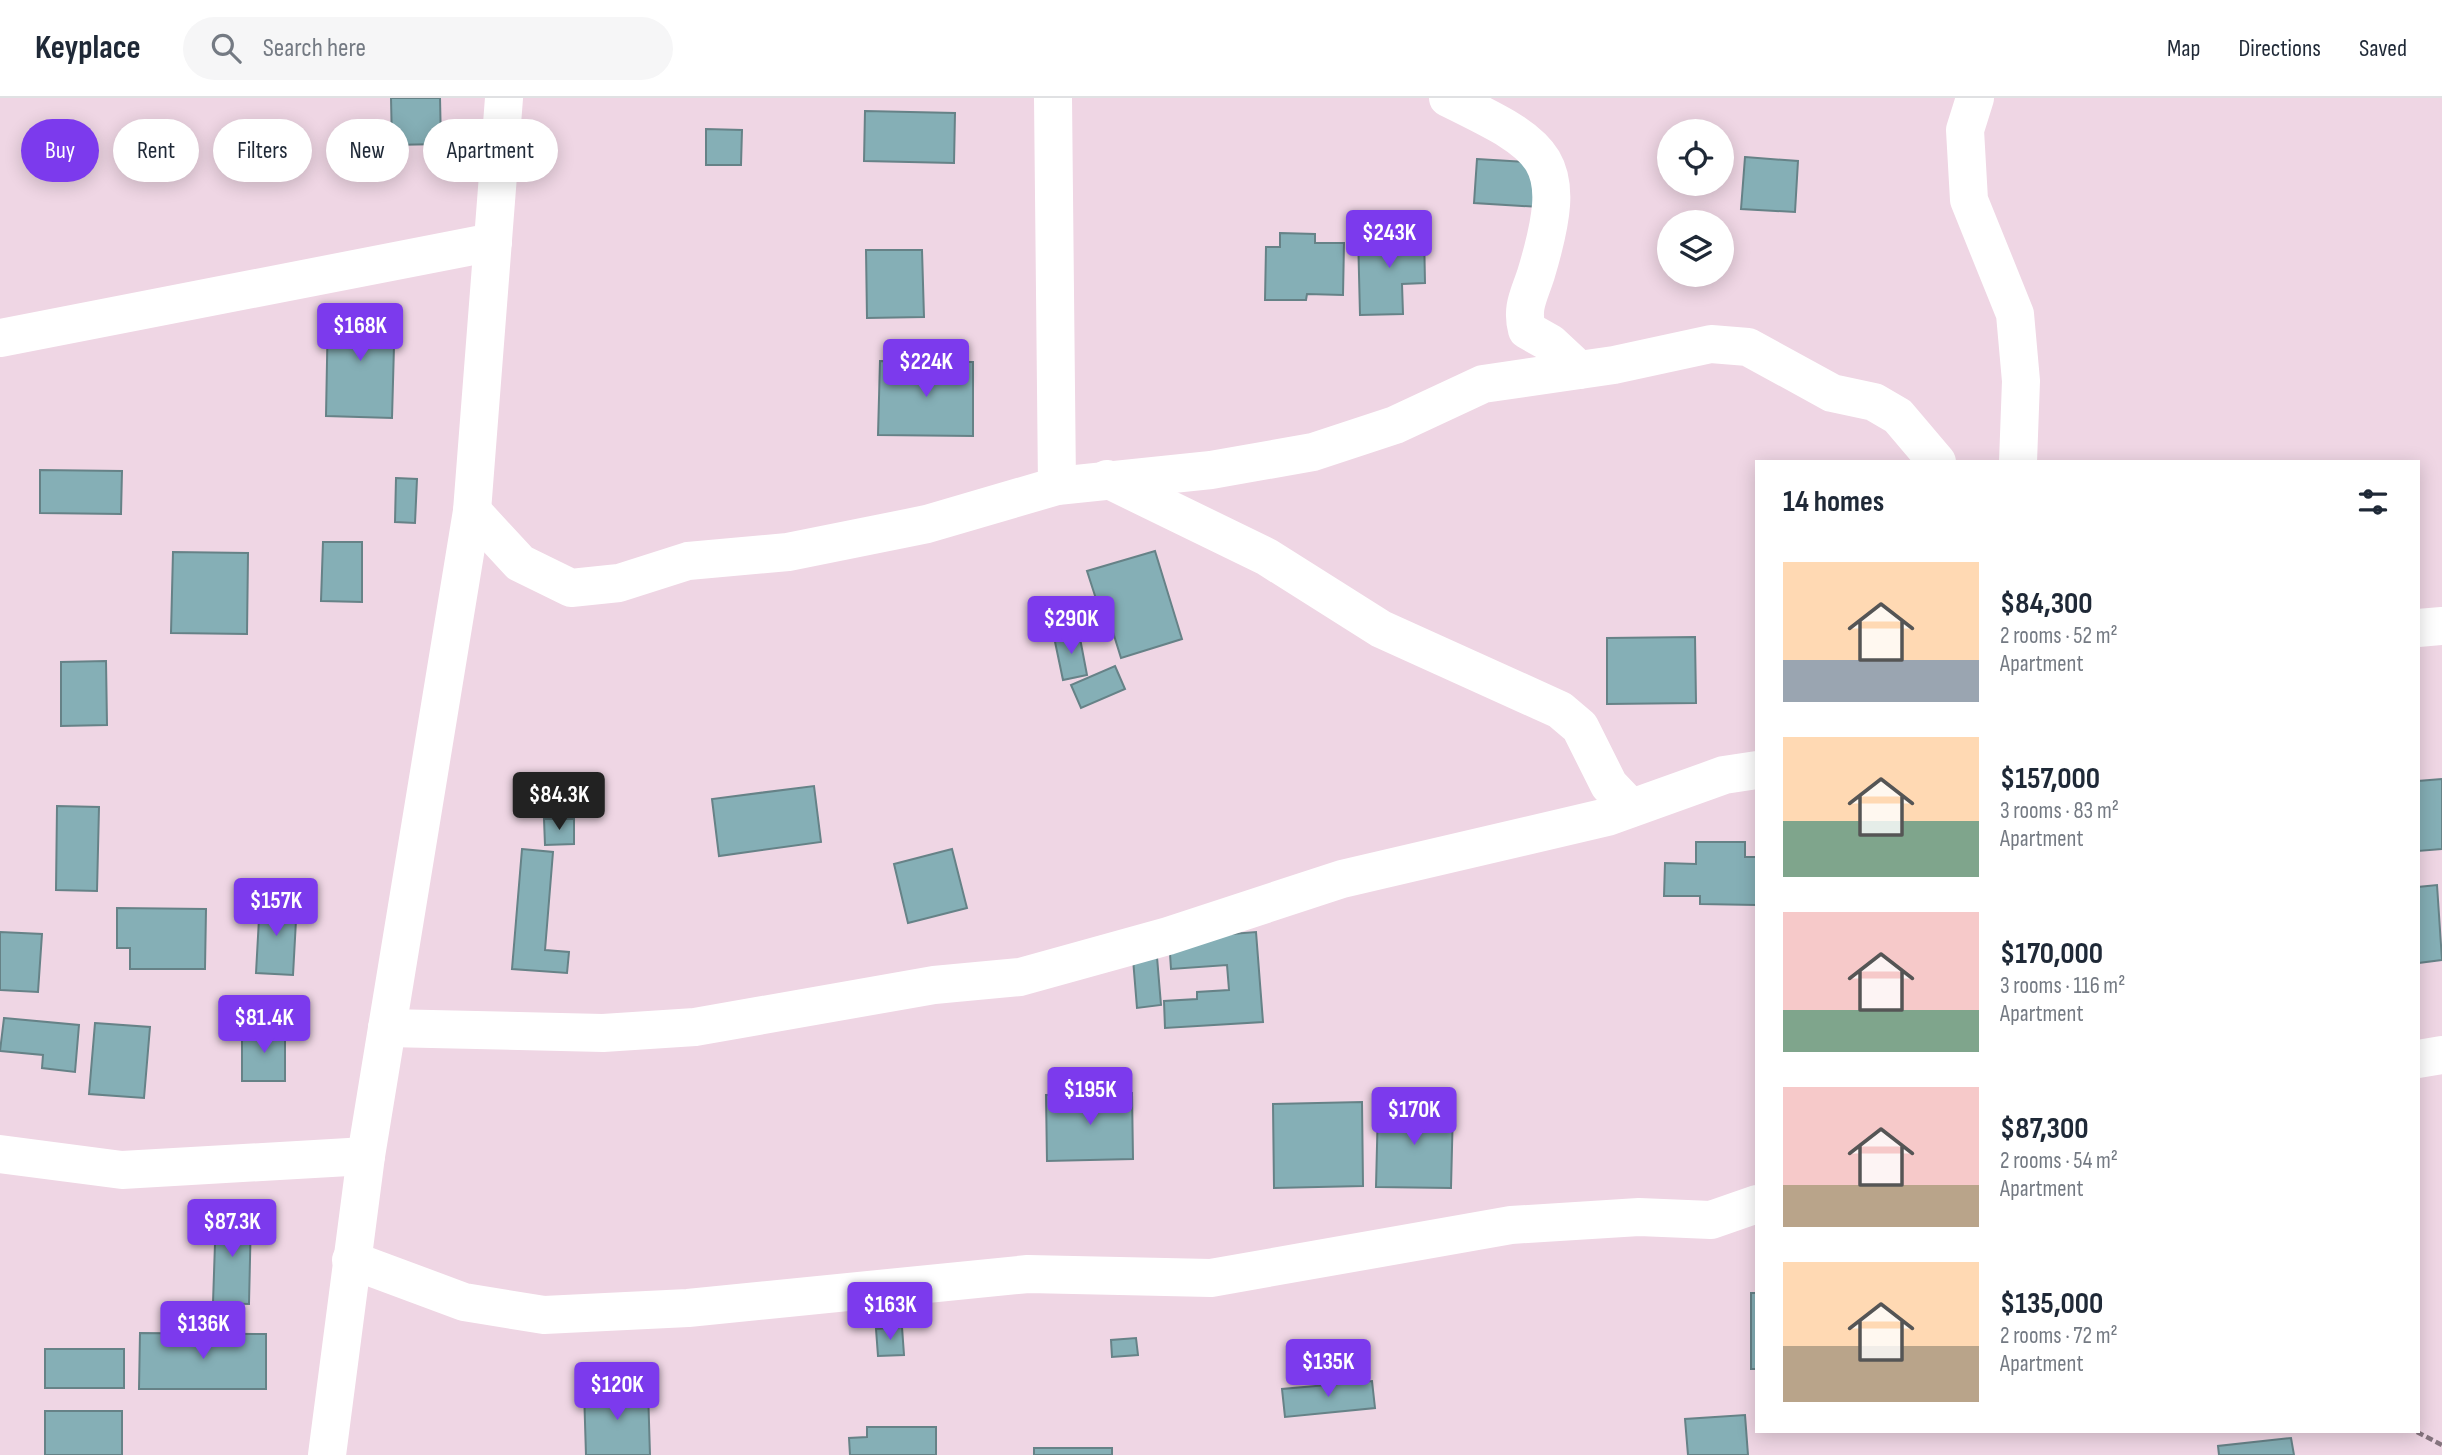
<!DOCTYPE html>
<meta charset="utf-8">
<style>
:root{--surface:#fff;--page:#f6f6f7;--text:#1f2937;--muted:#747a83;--line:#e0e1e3;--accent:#7c3aed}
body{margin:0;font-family:"Sofia Sans Condensed",sans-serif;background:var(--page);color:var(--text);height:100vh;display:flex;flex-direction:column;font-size:26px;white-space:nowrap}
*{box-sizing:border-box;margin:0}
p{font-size:23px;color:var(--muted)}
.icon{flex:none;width:38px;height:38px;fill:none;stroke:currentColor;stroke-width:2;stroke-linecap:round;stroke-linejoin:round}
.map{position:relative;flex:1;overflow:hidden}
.side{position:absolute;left:1755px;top:362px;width:665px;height:973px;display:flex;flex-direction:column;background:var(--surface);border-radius:0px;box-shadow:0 4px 18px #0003}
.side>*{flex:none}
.banner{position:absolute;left:21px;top:21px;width:665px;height:63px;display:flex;gap:14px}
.buttons{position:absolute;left:1657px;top:21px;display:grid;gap:14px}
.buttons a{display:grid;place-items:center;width:77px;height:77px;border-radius:50%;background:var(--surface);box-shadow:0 4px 18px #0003;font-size:35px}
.price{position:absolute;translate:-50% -60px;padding:0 16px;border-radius:7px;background:var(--accent);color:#fff;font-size:23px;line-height:46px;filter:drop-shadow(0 2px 4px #0008)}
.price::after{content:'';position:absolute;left:50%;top:42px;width:21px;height:16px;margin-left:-10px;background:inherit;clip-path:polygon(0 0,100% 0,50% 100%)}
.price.active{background:#222;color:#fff}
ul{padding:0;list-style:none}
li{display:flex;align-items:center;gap:21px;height:175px;padding:0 28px}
li span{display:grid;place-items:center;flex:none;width:196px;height:140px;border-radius:0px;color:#555}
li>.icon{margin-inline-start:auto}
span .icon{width:84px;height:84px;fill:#fffc;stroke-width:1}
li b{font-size:30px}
h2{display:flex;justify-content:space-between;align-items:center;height:84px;padding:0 28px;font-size:30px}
.chip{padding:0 24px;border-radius:32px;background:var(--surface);box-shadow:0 4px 18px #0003;font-size:24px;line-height:63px}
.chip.active{background:var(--accent);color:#fff}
header{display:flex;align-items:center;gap:42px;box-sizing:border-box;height:98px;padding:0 35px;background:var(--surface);border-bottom:2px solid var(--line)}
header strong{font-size:33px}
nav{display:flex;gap:38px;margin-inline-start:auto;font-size:24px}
.search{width:490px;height:63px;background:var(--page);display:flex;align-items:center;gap:18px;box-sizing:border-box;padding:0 24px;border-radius:38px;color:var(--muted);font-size:26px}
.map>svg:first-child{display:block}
.building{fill:#85afb6;stroke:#668287;stroke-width:2}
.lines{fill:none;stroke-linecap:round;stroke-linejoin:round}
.path{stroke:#85747e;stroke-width:4.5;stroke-dasharray:7 3.5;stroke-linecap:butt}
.street{stroke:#fff;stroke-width:38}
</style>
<header>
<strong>Keyplace</strong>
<div class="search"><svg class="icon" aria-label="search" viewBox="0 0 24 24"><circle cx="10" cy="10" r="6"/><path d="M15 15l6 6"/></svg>Search here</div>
<nav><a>Map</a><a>Directions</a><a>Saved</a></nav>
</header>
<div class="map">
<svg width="2442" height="1357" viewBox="0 0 2442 1357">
<rect width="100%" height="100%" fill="#efd6e4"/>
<!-- building -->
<g class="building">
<polygon points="391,0 440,0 441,46 392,47"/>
<polygon points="865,13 955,15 954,65 864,63"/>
<polygon points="706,31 742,32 741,67 706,67"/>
<polygon points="1745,59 1798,63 1795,114 1741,111"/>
<polygon points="1477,61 1543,65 1540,109 1474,105"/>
<polygon points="1424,134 1425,185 1402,186 1403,216 1360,217 1358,136"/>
<polygon points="1280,135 1315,136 1315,145 1344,145 1343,197 1307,196 1306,202 1265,202 1266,149 1280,149"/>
<polygon points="866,152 922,152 924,219 867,220"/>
<polygon points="328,211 395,212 392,320 326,318"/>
<polygon points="880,263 973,264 973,338 878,337"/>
<polygon points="40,372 122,373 121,416 40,415"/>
<polygon points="396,380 417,381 415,425 395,424"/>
<polygon points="323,444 362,444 362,504 321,503"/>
<polygon points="1155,453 1182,541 1121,560 1104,505 1098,507 1087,473"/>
<polygon points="173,454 248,455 247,536 171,535"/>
<polygon points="1079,535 1087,577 1063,582 1054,539"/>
<polygon points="1695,539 1696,605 1607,606 1607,540"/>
<polygon points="106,563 107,627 61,628 61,564"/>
<polygon points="1115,568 1125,591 1081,610 1071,587"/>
<polygon points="2442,681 2442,751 2418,753 2418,683"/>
<polygon points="814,688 821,744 719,758 712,701"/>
<polygon points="57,708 99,709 97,793 56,792"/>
<polygon points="544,721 574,721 574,746 545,747"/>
<polygon points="1696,744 1745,744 1745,759 1757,759 1757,807 1700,806 1700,798 1664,798 1665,765 1696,766"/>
<polygon points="522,751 553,754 545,852 569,854 567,875 512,871"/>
<polygon points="952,751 967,810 908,825 894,766"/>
<polygon points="2437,787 2442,862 2418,865 2418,789"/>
<polygon points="260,802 297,804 293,877 256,875"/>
<polygon points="117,810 206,811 205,871 130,871 130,850 117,850"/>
<polygon points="0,834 42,836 38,894 0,892"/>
<polygon points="1256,834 1263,924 1165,930 1164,903 1197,901 1197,894 1229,892 1227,867 1171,871 1169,841"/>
<polygon points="1157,859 1161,907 1137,910 1133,861"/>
<polygon points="4,920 79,927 75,974 42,970 43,957 0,953"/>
<polygon points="95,925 150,929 144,1000 89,996"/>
<rect x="242" y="931" width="43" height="52"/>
<polygon points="1132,995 1133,1061 1047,1063 1046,997"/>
<polygon points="1362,1004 1363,1088 1274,1090 1273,1006"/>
<polygon points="1378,1008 1453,1010 1451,1090 1376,1089"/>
<polygon points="216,1116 251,1117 249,1206 213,1205"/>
<rect x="1751" y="1195" width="6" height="76"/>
<polygon points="902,1229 904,1257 878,1258 876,1231"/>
<polygon points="140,1235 266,1236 266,1291 139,1291"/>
<polygon points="1136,1240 1138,1257 1112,1259 1111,1242"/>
<rect x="45" y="1251" width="79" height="39"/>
<polygon points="1372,1283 1375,1310 1285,1319 1282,1291"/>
<polygon points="648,1291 650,1357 586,1357 584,1292"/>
<rect x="45" y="1313" width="77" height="44"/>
<polygon points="1745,1317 1748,1357 1688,1357 1685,1321"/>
<polygon points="867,1329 936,1329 936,1357 850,1357 849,1340 867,1339"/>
<polygon points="2291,1340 2294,1357 2219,1357 2218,1348"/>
<rect x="1034" y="1350" width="78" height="7"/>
</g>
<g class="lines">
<!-- path -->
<polyline class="path" points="2417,1334 2442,1347"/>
<!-- street -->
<g class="street">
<polyline points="1053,0 1057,388"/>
<path d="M1448,0C1548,49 1571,60 1536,176C1529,198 1521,209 1527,232L1550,245L1579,272"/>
<polyline points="1975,0 1965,32 1969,102 2015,216 2021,283 2018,364"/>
<polyline points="0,240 493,144"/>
<polyline points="1107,381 1267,459 1381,531 1560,612 1580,629 1609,687 1631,710"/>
<polyline points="472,413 520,465 571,490 619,485 688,463 788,454 927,426 1057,388 1211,372 1313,354 1395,327 1483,286 1614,267 1711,246 1748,249 1832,295 1874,304 1898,318 1937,364"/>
<polyline points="2418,530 2442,528"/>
<polyline points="387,930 603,935 695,929 934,887 1020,879 1168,838 1342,781 1607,719 1724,677 1757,672"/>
<polyline points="2418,961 2442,957"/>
<polyline points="0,1056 122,1072 366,1058"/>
<polyline points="351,1162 464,1204 544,1217 688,1210 1028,1176 1211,1180 1511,1127 1639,1119 1711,1122 1757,1106"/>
<polyline points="327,1357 366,1058 472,413 504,0"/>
</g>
</g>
</svg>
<div class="buttons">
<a><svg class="icon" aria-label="locate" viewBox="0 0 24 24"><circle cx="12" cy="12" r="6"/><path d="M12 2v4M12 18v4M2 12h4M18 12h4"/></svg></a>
<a><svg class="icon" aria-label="layers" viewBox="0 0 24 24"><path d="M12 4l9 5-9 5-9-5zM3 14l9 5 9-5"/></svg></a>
</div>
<b class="price" style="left:1389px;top:172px">$243K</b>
<b class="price" style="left:360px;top:265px">$168K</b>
<b class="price" style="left:926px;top:301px">$224K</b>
<b class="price" style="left:1071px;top:558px">$290K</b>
<b class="price active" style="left:559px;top:734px">$84.3K</b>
<b class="price" style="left:276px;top:840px">$157K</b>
<b class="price" style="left:264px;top:957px">$81.4K</b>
<b class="price" style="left:1090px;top:1029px">$195K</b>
<b class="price" style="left:1414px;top:1049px">$170K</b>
<b class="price" style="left:232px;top:1161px">$87.3K</b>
<b class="price" style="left:890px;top:1244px">$163K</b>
<b class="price" style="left:203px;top:1263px">$136K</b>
<b class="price" style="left:1328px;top:1301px">$135K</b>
<b class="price" style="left:617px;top:1324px">$120K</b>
<div class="banner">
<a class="chip active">Buy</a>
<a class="chip">Rent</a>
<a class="chip">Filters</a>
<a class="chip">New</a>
<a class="chip">Apartment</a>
</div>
<section class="side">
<h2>14 homes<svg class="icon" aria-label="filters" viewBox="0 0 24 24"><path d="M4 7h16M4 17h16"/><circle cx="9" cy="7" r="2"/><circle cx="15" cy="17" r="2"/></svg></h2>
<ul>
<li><span style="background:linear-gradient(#ffd9b3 70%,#9aa5b1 0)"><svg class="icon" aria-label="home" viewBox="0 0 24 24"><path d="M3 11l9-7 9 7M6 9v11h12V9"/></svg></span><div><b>$84,300</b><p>2 rooms · 52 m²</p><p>Apartment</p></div></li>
<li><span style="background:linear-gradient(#ffd9b3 60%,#7fa58c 0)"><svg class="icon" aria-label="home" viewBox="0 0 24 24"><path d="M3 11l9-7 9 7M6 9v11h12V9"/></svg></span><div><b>$157,000</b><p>3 rooms · 83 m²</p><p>Apartment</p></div></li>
<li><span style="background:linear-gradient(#f6c9c9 70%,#7fa58c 0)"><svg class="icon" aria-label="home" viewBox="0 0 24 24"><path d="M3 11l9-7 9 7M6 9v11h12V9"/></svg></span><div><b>$170,000</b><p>3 rooms · 116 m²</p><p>Apartment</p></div></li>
<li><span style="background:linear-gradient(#f6c9c9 70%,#b9a48a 0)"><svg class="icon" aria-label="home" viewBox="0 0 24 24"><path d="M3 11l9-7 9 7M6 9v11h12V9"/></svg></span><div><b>$87,300</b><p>2 rooms · 54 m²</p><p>Apartment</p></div></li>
<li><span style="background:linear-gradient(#ffd9b3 60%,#b9a48a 0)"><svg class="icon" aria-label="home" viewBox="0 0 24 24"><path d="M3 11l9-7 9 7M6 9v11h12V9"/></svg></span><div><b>$135,000</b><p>2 rooms · 72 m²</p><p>Apartment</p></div></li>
</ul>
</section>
</div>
